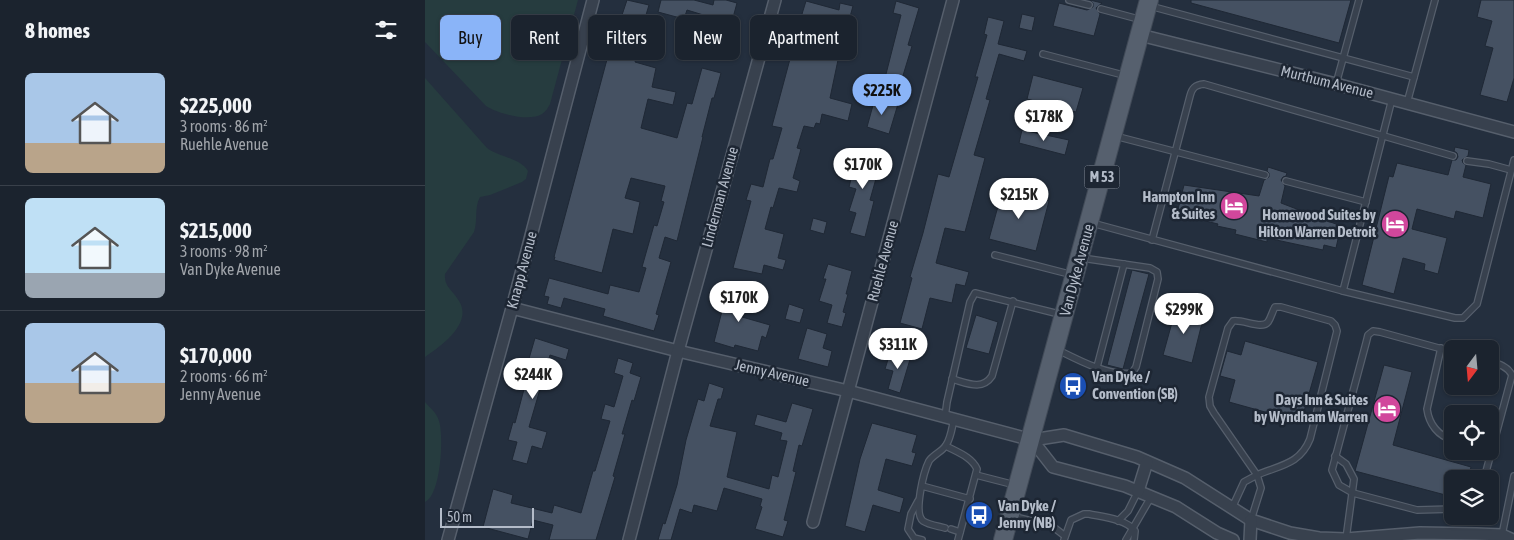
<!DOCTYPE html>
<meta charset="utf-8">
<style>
:root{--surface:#1b232e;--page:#282f3a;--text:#f1f3f6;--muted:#a0a4aa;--line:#39404a;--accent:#8ab4f8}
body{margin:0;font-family:"Asap Condensed",sans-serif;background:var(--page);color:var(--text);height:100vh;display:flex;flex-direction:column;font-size:19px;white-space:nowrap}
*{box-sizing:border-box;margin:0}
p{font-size:16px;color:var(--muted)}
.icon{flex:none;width:28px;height:28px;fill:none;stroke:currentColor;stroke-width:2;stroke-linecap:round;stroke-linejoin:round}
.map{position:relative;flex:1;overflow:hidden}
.sheet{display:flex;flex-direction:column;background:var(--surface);width:425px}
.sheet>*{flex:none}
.banner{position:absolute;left:15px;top:15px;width:475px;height:45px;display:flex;gap:10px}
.needle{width:32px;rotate:196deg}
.controls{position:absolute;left:1019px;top:340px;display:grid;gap:10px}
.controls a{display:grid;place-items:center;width:55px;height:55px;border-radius:8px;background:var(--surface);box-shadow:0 1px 4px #0004,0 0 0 1px var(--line);font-size:25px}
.scale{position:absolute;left:15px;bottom:12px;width:94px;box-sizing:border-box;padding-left:5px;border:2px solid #b4bcc9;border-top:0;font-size:14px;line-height:18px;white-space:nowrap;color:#b4bcc9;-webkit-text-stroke:4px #1d2633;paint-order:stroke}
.price{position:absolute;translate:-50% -42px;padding:0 11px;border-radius:18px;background:#fff;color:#222;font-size:16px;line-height:32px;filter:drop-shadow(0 1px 2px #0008)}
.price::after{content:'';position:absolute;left:50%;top:30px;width:15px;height:11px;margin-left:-8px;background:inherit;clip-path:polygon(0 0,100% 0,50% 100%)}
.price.on{background:var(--accent);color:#111}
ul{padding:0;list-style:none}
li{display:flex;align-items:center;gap:15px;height:125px;padding:0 25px}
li+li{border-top:1px solid var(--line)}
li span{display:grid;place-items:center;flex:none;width:140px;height:100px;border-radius:8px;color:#555}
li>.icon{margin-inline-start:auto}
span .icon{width:60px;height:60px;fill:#fffc;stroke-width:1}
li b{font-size:21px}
h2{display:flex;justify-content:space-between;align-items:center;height:60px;padding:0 25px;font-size:21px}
.chip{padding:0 18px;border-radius:8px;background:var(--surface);box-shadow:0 1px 4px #0004,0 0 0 1px var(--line);font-size:18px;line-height:45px}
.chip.on{background:var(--accent);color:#111}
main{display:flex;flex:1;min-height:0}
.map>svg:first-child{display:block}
.green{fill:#263c3f}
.building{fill:#455162;stroke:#1f2835}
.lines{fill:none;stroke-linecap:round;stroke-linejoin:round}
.lane-casing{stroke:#565f6c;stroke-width:8}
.street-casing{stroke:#565f6c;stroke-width:14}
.primary-casing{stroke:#414a57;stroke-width:20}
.lane{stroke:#38414e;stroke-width:5.5}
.street{stroke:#38414e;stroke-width:11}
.primary{stroke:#56606e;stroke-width:18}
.labels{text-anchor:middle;stroke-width:5;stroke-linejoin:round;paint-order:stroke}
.shield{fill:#1d2633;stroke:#878f9c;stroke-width:1}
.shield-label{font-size:14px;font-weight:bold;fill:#b4bcc9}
.street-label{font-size:15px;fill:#b4bcc9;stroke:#1d2633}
.poi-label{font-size:15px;font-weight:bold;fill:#b4bcc9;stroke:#1d2633;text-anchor:end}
</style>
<main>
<section class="sheet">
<h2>8 homes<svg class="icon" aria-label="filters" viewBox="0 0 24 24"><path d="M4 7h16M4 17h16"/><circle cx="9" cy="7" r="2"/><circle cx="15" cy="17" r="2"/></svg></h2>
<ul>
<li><span style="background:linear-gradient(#a9c7e8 70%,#b9a48a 0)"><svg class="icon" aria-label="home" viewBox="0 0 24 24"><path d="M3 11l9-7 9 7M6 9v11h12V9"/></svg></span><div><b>$225,000</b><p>3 rooms · 86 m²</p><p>Ruehle Avenue</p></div></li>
<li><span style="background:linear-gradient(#bfe0f5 75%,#9aa5b1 0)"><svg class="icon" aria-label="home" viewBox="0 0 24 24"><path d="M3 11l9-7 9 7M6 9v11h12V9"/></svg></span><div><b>$215,000</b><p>3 rooms · 98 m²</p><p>Van Dyke Avenue</p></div></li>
<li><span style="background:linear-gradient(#a9c7e8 60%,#b9a48a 0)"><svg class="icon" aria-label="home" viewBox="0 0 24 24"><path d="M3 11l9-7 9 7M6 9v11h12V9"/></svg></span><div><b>$170,000</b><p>2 rooms · 66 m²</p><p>Jenny Avenue</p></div></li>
</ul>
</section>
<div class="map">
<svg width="1089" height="540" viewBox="0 0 1089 540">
<rect width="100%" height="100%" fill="#242f3e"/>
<!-- green -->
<g class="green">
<path d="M0,0H153L125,104C123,108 121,111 117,114C105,122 73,114 61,106L0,42Z"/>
<path d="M0,78L62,148C74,157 95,158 103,171L101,179L97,182L65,195L55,197C49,207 53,221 49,232L20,274C19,286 26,289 32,298C51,322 16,346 0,357Z"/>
<path d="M0,402C5,408 12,413 14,421C19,436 16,495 0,502Z"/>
</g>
<!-- building -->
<g class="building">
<polygon points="202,0 224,5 211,48 214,49 210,62 231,68 227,87 251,92 248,105 223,99 216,128 252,138 262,103 267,104 277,68 296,73 289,98 287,98 277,137 278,137 252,241 240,237 234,258 246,262 231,314 234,315 229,331 178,316 180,309 139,298 136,308 122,304 124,297 119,296 124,278 183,294 185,285 214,292 221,268 217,267 229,225 232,226 239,202 236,201 240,186 206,178 200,198 215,202 208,234 188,229 177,273 129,260 130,257 129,257 181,63"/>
<polygon points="236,0 269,0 288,5 289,0 301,0 312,3 298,54 276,49 285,17 262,10 259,19 233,12"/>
<polygon points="665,0 677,3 671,8 675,14 669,36 628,26 634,3 662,10 668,7 668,3"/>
<polygon points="766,0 926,0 914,43 766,3"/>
<polygon points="1056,0 1089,0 1089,78 1082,102 1055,95 1068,48 1060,46 1067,21 1052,17"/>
<polygon points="381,1 414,10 415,3 428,6 418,42 417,41 405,98 427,104 423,121 397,114 395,124 391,123 389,128 379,126 372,148 376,149 368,178 375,181 372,192 354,188 348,208 346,207 340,229 359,234 353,258 361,260 358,270 339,265 337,274 308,268 326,201 321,200 326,184 338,187 345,159 348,159 357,128 347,126 365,59 379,15 377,14"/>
<polygon points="471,1 494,8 483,45 487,46 476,82 460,78 476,15 468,13"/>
<polygon points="597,14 610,17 607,31 594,28"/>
<polygon points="563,17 579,21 573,44 602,51 599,61 574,54 561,99 565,100 549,155 560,158 540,232 520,228 511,263 544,272 540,286 531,284 527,303 505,298 497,329 475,323 487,278 485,277 498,233 513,174 524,177 553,77 550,77 562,35 559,34"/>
<polygon points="608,75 658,88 651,112 602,99"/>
<polygon points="450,98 473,104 464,134 442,127"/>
<polygon points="597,130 644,140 640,155 594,143"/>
<polygon points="1030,147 1044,150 1043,156 1037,160 1038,163 1041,165 1038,177 1066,184 1058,218 1031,211 1029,219 992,209 987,229 1022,238 1013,274 999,270 1000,264 978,258 969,294 937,285 964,176 968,177 972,163 1023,175 1027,160 1031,160 1033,157 1032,153 1029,151"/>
<polygon points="433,151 457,157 445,200 449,201 440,237 425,233 431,213 424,211 431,189 424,187"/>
<polygon points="843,167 862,173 861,176 858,177 856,180 860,186 856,203 916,226 911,248 899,245 898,250 842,238 842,242 810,234 811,230 792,226 793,224 764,217 765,212 753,209 759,185 834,196 839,180 844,177 844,173 842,171"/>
<polygon points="578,188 624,201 611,251 564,239"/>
<polygon points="388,218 402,222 399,234 385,230"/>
<polygon points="403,264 427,271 421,294 423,294 418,312 421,313 417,327 402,323 407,305 394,301 401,279 398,279"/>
<polygon points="707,270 724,274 698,369 682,365"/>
<polygon points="304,284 324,290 317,317 345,325 341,338 337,336 333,351 310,345 309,348 289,342"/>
<polygon points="364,304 379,309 375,323 360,319"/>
<polygon points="751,308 779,315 767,363 738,355"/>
<polygon points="551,315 573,322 564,354 541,348"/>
<polygon points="382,328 402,334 398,348 407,351 403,367 373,359"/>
<polygon points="110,338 144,349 141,360 125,355 104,427 122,432 117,449 107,446 102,464 87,460 92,442 83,440 88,422 90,423 106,363 103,362"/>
<polygon points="820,341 893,362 876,422 804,402 810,380 795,376 802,351 816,355"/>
<polygon points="466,350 486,356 475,393 463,389 468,371 460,369"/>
<polygon points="193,358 208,363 205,373 216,377 209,401 207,400 197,434 200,434 188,476 190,477 171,540 124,540 128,525 108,520 103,539 58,527 68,489 88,495 86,503 127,513 129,505 156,513 168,471 170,471 185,421 176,419 180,404 189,407 198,376 189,373"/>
<polygon points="959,365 987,372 968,445 1046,467 1043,479 1028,479 1028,497 930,471"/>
<polygon points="284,383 299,388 296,399 293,399 285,426 312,432 302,477 344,489 347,475 353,477 362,441 355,440 357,433 329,425 332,414 361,422 367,403 388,409 377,446 374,445 368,471 371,472 359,520 363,521 358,537 330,529 337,507 335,506 337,499 299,488 292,511 269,505 267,513 255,509 246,540 233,540 238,523 240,524 252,485 261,440 273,399 279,401"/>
<polygon points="447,423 492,435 487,452 491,453 487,466 461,459 453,490 479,498 475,513 448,505 440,532 420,526 435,459"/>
</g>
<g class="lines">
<defs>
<g id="lane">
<polyline points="644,0 664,5"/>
<polyline points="725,6 989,77"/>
<polyline points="676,9 717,20"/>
<polyline points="618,54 702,76"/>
<polyline points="911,84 934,0"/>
<polyline points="982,103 1010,0"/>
<polyline points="690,136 840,175"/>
<polyline points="1042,161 1064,164 1086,170"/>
<polyline points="861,181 941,202"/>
<polyline points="667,223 918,291 967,99"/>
<path d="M727,240L765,96C767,88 770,85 779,84L1028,156"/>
<polyline points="570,255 648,275"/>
<polyline points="918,291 1030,318 1038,318 1052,304 1089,160"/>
<path d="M850,307H856L906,321L910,325L912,331L885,439C875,464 856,465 832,475L789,413L785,406L784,397L803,328L808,321C818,319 837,330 843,322C846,318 847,312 850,307Z"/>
<path d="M1016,348L1002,409C1004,424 1013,436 1028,440"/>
<path d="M633,350C653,360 685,377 707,373L711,367L733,279L732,272L725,268L657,258"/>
<polyline points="1028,352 955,332 948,331 943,335 941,343 907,470 914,485 928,493 992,510 1028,509"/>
<polyline points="672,367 699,264"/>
<path d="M527,379C542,383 557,391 567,376L588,301"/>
<polyline points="520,417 522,402 545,302 550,293 638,315"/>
<path d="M521,446C532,452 547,457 552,469L533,540"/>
<polyline points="910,456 921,464 929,479 921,539"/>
<polyline points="551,475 590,485"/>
<path d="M1059,479L1087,375C1082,366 1074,364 1065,362"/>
<polyline points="497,486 545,499"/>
<polyline points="493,501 486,514 483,529 489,538 497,540"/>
<polyline points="807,508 819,482 832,475 836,488 826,520"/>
<polyline points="587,516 627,526 640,536"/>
<polyline points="693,521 703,511 713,491"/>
<path d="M520,528C513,526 504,525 498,521C488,513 499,471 504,461C509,454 517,452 521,445C526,438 527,427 529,419"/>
<polyline points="526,529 535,532"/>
<polyline points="1077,535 1089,476"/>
<path d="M639,540L646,520L659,514H664C678,517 701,519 710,531L709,540"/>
<polyline points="701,540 726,497"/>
</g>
<g id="street">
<polyline points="715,35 911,84 1089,132"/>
<polyline points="87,308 253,351 423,391 607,440 639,435 712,457 760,478 826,520 865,533 894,538 921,539 995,533 1052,534 1077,535 1088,540"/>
<polyline points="607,440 628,467 700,486 751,507 792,533 808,540"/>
<polyline points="713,491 722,462"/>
<polyline points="388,522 528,0"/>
<polyline points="23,540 87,308 168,0"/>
<polyline points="204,540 253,351 350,0"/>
<polyline points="825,540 826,520"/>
</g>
<polyline id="primary" points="578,540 724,0"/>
</defs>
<!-- lane casing -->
<use href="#lane" class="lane-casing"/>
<!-- street casing -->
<use href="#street" class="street-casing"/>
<!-- primary casing -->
<use href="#primary" class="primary-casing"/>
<!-- lane -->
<use href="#lane" class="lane"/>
<!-- street -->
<use href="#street" class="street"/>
<!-- primary -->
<use href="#primary" class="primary"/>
</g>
<!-- icons -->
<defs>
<symbol id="hotel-disc" viewBox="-11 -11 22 22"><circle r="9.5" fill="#d1479c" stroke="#1d2633"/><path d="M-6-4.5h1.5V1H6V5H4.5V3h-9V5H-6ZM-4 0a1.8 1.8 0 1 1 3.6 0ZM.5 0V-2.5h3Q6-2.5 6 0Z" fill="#fff"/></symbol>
<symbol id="bus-disc" viewBox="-11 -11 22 22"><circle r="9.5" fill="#1a4fb4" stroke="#1d2633"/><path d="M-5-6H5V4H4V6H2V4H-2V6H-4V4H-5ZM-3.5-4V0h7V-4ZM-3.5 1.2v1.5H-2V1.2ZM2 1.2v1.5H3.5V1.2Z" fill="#fff"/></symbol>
</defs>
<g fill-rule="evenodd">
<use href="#hotel-disc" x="793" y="190" width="32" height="32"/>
<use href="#hotel-disc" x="954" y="208" width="32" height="32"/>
<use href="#bus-disc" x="632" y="370" width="32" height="32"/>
<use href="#hotel-disc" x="946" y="393" width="32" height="32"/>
<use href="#bus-disc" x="538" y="499" width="32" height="32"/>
</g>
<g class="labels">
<!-- shield labels -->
<rect class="shield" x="659.5" y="165.5" width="35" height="23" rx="4"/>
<g class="shield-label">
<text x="677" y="182">M 53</text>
</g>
<!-- street labels -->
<g class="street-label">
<text transform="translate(902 82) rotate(14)" y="5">Murthum Avenue</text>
<text transform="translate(295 197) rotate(-75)" y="5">Linderman Avenue</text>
<text transform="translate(458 261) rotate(-75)" y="5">Ruehle Avenue</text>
<text transform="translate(97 270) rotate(-75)" y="5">Knapp Avenue</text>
<text transform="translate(652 270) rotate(-75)" y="5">Van Dyke Avenue</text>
<text transform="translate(347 373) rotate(13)" y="5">Jenny Avenue</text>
</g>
<!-- poi labels -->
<g class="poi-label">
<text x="790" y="202">Hampton Inn<tspan x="790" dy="17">&amp; Suites</tspan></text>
<text x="951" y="220">Homewood Suites by<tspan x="951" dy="17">Hilton Warren Detroit</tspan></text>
<text x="667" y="382" text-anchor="start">Van Dyke /<tspan x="667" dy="17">Convention (SB)</tspan></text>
<text x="943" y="405">Days Inn &amp; Suites<tspan x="943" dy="17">by Wyndham Warren</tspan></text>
<text x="573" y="511" text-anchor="start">Van Dyke /<tspan x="573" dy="17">Jenny (NB)</tspan></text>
</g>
</g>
</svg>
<div class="controls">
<a><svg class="needle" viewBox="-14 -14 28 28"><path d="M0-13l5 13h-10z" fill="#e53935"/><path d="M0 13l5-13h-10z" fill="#a0a4aa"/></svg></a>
<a><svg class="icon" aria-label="locate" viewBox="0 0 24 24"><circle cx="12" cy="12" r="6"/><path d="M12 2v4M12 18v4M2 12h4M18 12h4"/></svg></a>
<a><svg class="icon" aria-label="layers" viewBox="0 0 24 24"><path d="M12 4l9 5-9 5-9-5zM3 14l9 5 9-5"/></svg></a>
</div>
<div class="scale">50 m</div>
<b class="price on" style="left:457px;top:116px">$225K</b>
<b class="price" style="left:619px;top:142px">$178K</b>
<b class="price" style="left:438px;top:190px">$170K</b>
<b class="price" style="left:594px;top:220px">$215K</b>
<b class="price" style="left:314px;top:323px">$170K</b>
<b class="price" style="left:759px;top:335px">$299K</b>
<b class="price" style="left:473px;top:370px">$311K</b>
<b class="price" style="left:108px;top:400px">$244K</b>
<div class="banner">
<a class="chip on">Buy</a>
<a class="chip">Rent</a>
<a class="chip">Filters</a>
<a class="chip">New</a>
<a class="chip">Apartment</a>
</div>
</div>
</main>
